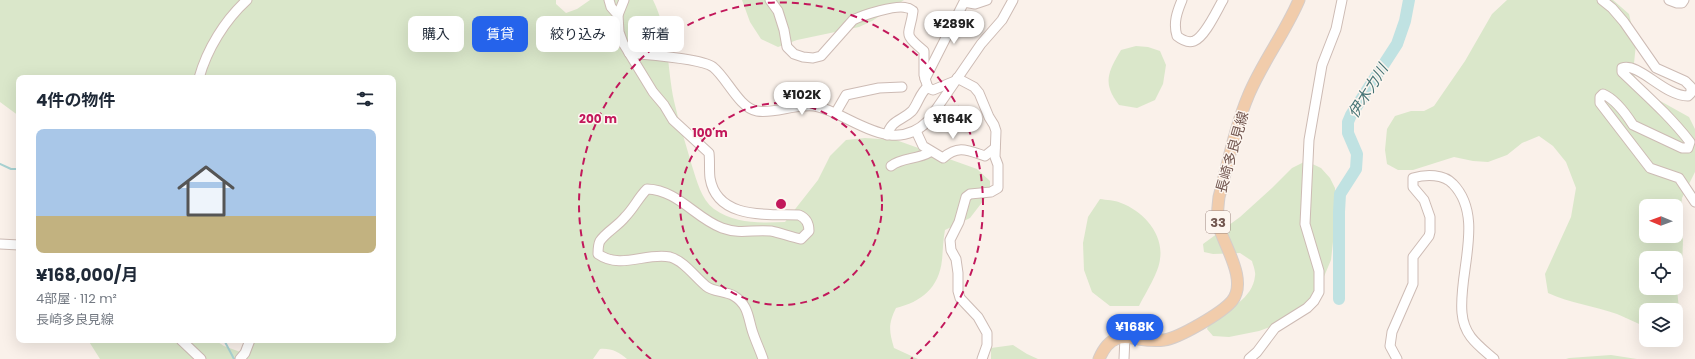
<!DOCTYPE html>
<html lang="ja">
<meta charset="utf-8">
<style>
:root{--surface:#fff;--page:#f2f2f3;--text:#1f2937;--muted:#747a83;--accent:#2563eb}
body{margin:0;font-family:Poppins,"Noto Sans JP",sans-serif;background:var(--page);color:var(--text);height:100vh;display:flex;flex-direction:column;font-size:15px;white-space:nowrap}
*{box-sizing:border-box;margin:0}
p{font-size:13px;color:var(--muted)}
.icon{flex:none;width:22px;height:22px;fill:none;stroke:currentColor;stroke-width:2;stroke-linecap:round;stroke-linejoin:round}
.map{position:relative;flex:1;overflow:hidden}
.sheet{position:absolute;left:16px;top:75px;width:380px;height:268px;display:flex;flex-direction:column;background:var(--surface);border-radius:8px;box-shadow:0 4px 16px #0002}
.sheet>*{flex:none}
.hud{position:absolute;left:408px;top:16px;width:380px;height:36px;display:flex;gap:8px}
.needle{width:26px;rotate:271deg}
.buttons{position:absolute;left:1639px;top:199px;display:grid;gap:8px}
.buttons a{display:grid;place-items:center;width:44px;height:44px;border-radius:8px;background:var(--surface);box-shadow:0 4px 16px #0002;font-size:20px}
.price{position:absolute;translate:-50% -34px;padding:0 9px;border-radius:14px;background:#fff;color:#222;font-size:13px;line-height:26px;filter:drop-shadow(0 1px 2px #0008)}
.price::after{content:'';position:absolute;left:50%;top:24px;width:12px;height:9px;margin-left:-6px;background:inherit;clip-path:polygon(0 0,100% 0,50% 100%)}
.price.active{background:var(--accent);color:#fff}
ul{padding:0;list-style:none}
li{display:grid;align-content:center;gap:8px;height:212px;padding:0 20px}
li span{display:grid;place-items:center;height:124px;border-radius:8px;color:#555}
li>.icon{margin-inline-start:auto}
span .icon{width:72px;height:72px;fill:#fffc;stroke-width:1}
li b{font-size:17px}
h2{display:flex;justify-content:space-between;align-items:center;height:48px;padding:0 20px;font-size:17px}
.chip{padding:0 14px;border-radius:8px;background:var(--surface);box-shadow:0 4px 16px #0002;font-size:14px;line-height:36px}
.chip.active{background:var(--accent);color:#fff}
.map>svg:first-child{display:block}
.green{fill:#dae7ca;fill-rule:evenodd}
.lines{fill:none;stroke-linecap:round;stroke-linejoin:round}
.stream{stroke:#a8d2d2;stroke-width:2}
.river{stroke:#c0e2e2;stroke-width:12}
.minor-casing{stroke:#cdbbb4;stroke-width:11}
.major-casing{stroke:#d5cdca;stroke-width:13}
.minor{stroke:#fff;stroke-width:9}
.major{stroke:#f1ccab;stroke-width:11}
.ring{fill:none;stroke:#c2185b;stroke-width:2;stroke-dasharray:7 5}
.labels{text-anchor:middle;stroke-width:3;stroke-linejoin:round;paint-order:stroke}
.shield{fill:#fdf6f0;stroke:#9c8780;stroke-width:1}
.shield-label{font-size:13px;font-weight:bold;fill:#725750}
.street-label{font-size:14px;fill:#725750;stroke:#fdf6f0}
.water-label{font-size:15px;font-style:italic;fill:#467475;stroke:#fdf6f0}
.centre{fill:#c2185b;stroke:#fdf6f0;stroke-width:2}
.ring-label{font-size:12px;text-anchor:middle;font-weight:bold;fill:#c2185b;stroke:#fdf6f0;stroke-width:3;stroke-linejoin:round;paint-order:stroke}
</style>
<div class="map">
<svg width="1695" height="359" viewBox="0 0 1695 359">
<rect width="100%" height="100%" fill="#faf1ea"/>
<!-- green -->
<g class="green">
<path d="M0,0H556V4L566,13L577,9L590,0H653C669,32 667,67 674,101C679,123 686,145 692,166C697,181 701,199 714,209C736,224 759,223 785,222L818,180L830,156L846,140L865,138L896,140L977,169L990,181V192L970,218L945,230C943,240 943,250 942,260C939,288 921,302 896,308C888,324 889,331 894,348L918,359H627C619,352 611,348 600,349L593,359H100L88,340H215L224,346L243,353L252,347L256,340H393V78H19V116L0,102Z"/>
<polygon points="742,0 904,0 872,21 859,27 797,40 778,47 761,39 750,22"/>
<path d="M1507,0H1613L1629,14L1636,44L1633,73L1644,92L1689,117L1695,129V172L1682,198L1680,220L1683,241L1682,266L1677,289L1680,320L1676,323V310H1646V327C1636,323 1627,318 1617,314C1594,306 1570,303 1548,293L1545,274L1571,217L1576,188L1566,162L1553,146L1539,136L1522,143L1507,155L1488,162L1473,161L1454,157L1413,170H1398L1387,164L1385,150L1387,129L1395,116L1411,111H1424L1434,106L1465,61L1492,14ZM1646,206H1676V236H1646ZM1646,258H1676V288H1646Z"/>
<path d="M1136,46L1148,47L1160,51L1166,65L1163,84L1155,100L1137,108L1119,105C1102,83 1108,72 1121,50Z"/>
<path d="M1306,161L1321,168L1330,178L1335,188V224L1331,260L1314,300L1278,324L1259,331L1229,337L1213,336L1207,329L1211,319C1228,311 1253,298 1255,276C1256,272 1253,265 1252,261L1240,253L1213,254L1204,252L1203,244L1240,217L1272,188L1292,168Z"/>
<path d="M1100,199C1106,200 1115,200 1121,203C1143,211 1164,234 1160,259C1159,272 1145,294 1139,306H1110L1092,292L1084,270L1083,243L1088,217Z"/>
<polygon points="1013,345 1027,354 1038,359 991,359 991,348"/>
<polygon points="1611,355 1637,359 1566,359 1569,358"/>
</g>
<g class="lines">
<!-- stream -->
<g class="stream">
<polyline points="0,164 11,169 19,169"/>
<polyline points="224,340 234,359"/>
</g>
<!-- river -->
<polyline class="river" points="1339,299 1339,212 1340,194 1356,169 1357,154 1348,133 1348,122 1351,115 1397,44 1405,21 1409,0"/>
<defs>
<g id="minor">
<polyline points="609,0 611,7 618,15"/>
<path d="M624,0L618,15L619,32L623,43L653,92L664,105L673,120L709,153C710,161 709,170 710,178C717,220 768,214 799,215C806,218 809,223 809,231L801,239C791,237 781,233 771,231C752,229 742,235 722,228C695,218 678,190 647,189C638,198 634,208 625,217C618,226 606,232 600,241C598,245 598,250 598,254C621,270 646,252 670,257C684,261 695,277 706,286C713,292 726,291 734,296C749,305 748,319 753,333C756,342 760,350 763,359"/>
<path d="M770,0L778,11L784,30L787,47L794,54L803,57L813,58L821,56L853,20C863,15 897,4 907,8C910,8 911,10 913,11C910,36 901,32 924,51V75L928,88L933,90L955,81"/>
<path d="M1182,0C1177,12 1173,23 1177,36C1182,40 1188,43 1194,41C1205,37 1217,10 1223,0"/>
<path d="M1602,0L1612,8L1624,22L1656,68L1685,81L1691,87V93L1688,96C1664,96 1639,62 1622,68V72C1646,95 1670,116 1690,142L1688,148H1682L1633,125C1626,114 1615,99 1603,94L1600,97V103L1650,168L1679,178L1695,202"/>
<polyline points="1669,0 1677,3 1682,3 1684,0"/>
<path d="M629,53C647,55 701,58 713,67C727,78 739,108 757,111C774,114 794,104 814,106C822,107 830,111 837,114C867,128 899,150 928,121L981,44L1002,20L1013,0"/>
<path d="M199,78C207,49 225,20 247,0"/>
<polyline points="957,78 974,87 979,93 989,117 994,125 996,131 995,157 998,165 998,188 991,192 970,194 966,197 959,222 950,240 951,250 956,259 958,273 958,291 960,298 978,317 987,333 987,345 982,359"/>
<polyline points="925,79 964,2 975,4 987,0"/>
<polyline points="835,114 846,95 879,88 902,87"/>
<path d="M916,131L923,146L943,158C958,145 967,150 985,156L995,148"/>
<path d="M887,135C892,119 902,121 912,111C918,104 920,92 928,87"/>
<path d="M891,166C902,157 917,160 930,152"/>
<polyline points="0,244 19,245"/>
<polyline points="181,340 201,359"/>
<polyline points="240,359 245,353 250,340"/>
<polyline points="1124,359 1125,337"/>
<polyline points="1249,359 1257,352 1275,328 1307,308 1314,301 1319,292 1319,271 1305,224 1309,140 1322,65 1336,29 1342,0"/>
<path d="M1397,359L1390,346L1392,332L1413,284V257L1429,236L1430,232V217L1424,200L1413,187V178C1426,174 1444,174 1453,184C1485,217 1458,273 1462,313C1464,336 1478,345 1494,359"/>
</g>
<path id="major" d="M1099,359C1115,322 1136,345 1164,340C1179,338 1222,313 1232,301C1248,281 1225,247 1219,227C1216,217 1218,207 1219,197C1228,163 1235,127 1249,94C1263,61 1285,33 1299,0"/>
</defs>
<!-- minor casing -->
<use href="#minor" class="minor-casing"/>
<!-- major casing -->
<use href="#major" class="major-casing"/>
<!-- minor -->
<use href="#minor" class="minor"/>
<!-- major -->
<use href="#major" class="major"/>
</g>
<!-- distance rings -->
<g class="ring">
<circle cx="781" cy="204" r="101"/>
<path d="M651 359A202 202 0 1 1 911 359"/>
</g>
<g class="labels">
<!-- shield labels -->
<rect class="shield" x="1206" y="211" width="24" height="22" rx="3"/>
<g class="shield-label">
<text x="1218" y="227">33</text>
</g>
<!-- street labels -->
<g class="street-label">
<text transform="translate(1232 152) rotate(-74)" y="5">長崎多良見線</text>
</g>
<!-- water labels -->
<g class="water-label">
<text transform="translate(1368 91) rotate(-58)" y="5">伊木力川</text>
</g>
</g>
<circle cx="781" cy="204" r="6" class="centre"/>
<g class="ring-label">
<text x="598" y="123">200 m</text>
<text x="710" y="137">100 m</text>
</g>
</svg>
<div class="buttons">
<a><svg class="needle" viewBox="-14 -14 28 28"><path d="M0-13l5 13h-10z" fill="#e53935"/><path d="M0 13l5-13h-10z" fill="#747a83"/></svg></a>
<a><svg class="icon" aria-label="locate" viewBox="0 0 24 24"><circle cx="12" cy="12" r="6"/><path d="M12 2v4M12 18v4M2 12h4M18 12h4"/></svg></a>
<a><svg class="icon" aria-label="layers" viewBox="0 0 24 24"><path d="M12 4l9 5-9 5-9-5zM3 14l9 5 9-5"/></svg></a>
</div>
<b class="price" style="left:954px;top:45px">¥289K</b>
<b class="price" style="left:802px;top:116px">¥102K</b>
<b class="price" style="left:953px;top:140px">¥164K</b>
<b class="price active" style="left:1135px;top:348px">¥168K</b>
<div class="hud">
<a class="chip">購入</a>
<a class="chip active">賃貸</a>
<a class="chip">絞り込み</a>
<a class="chip">新着</a>
</div>
<section class="sheet">
<h2>4件の物件<svg class="icon" aria-label="filters" viewBox="0 0 24 24"><path d="M4 7h16M4 17h16"/><circle cx="9" cy="7" r="2"/><circle cx="15" cy="17" r="2"/></svg></h2>
<ul>
<li><span style="background:linear-gradient(#a9c7e8 70%,#c2b280 0)"><svg class="icon" aria-label="home" viewBox="0 0 24 24"><path d="M3 11l9-7 9 7M6 9v11h12V9"/></svg></span><div><b>¥168,000/月</b><p>4部屋 · 112 m²</p><p>長崎多良見線</p></div></li>
</ul>
</section>
</div>
